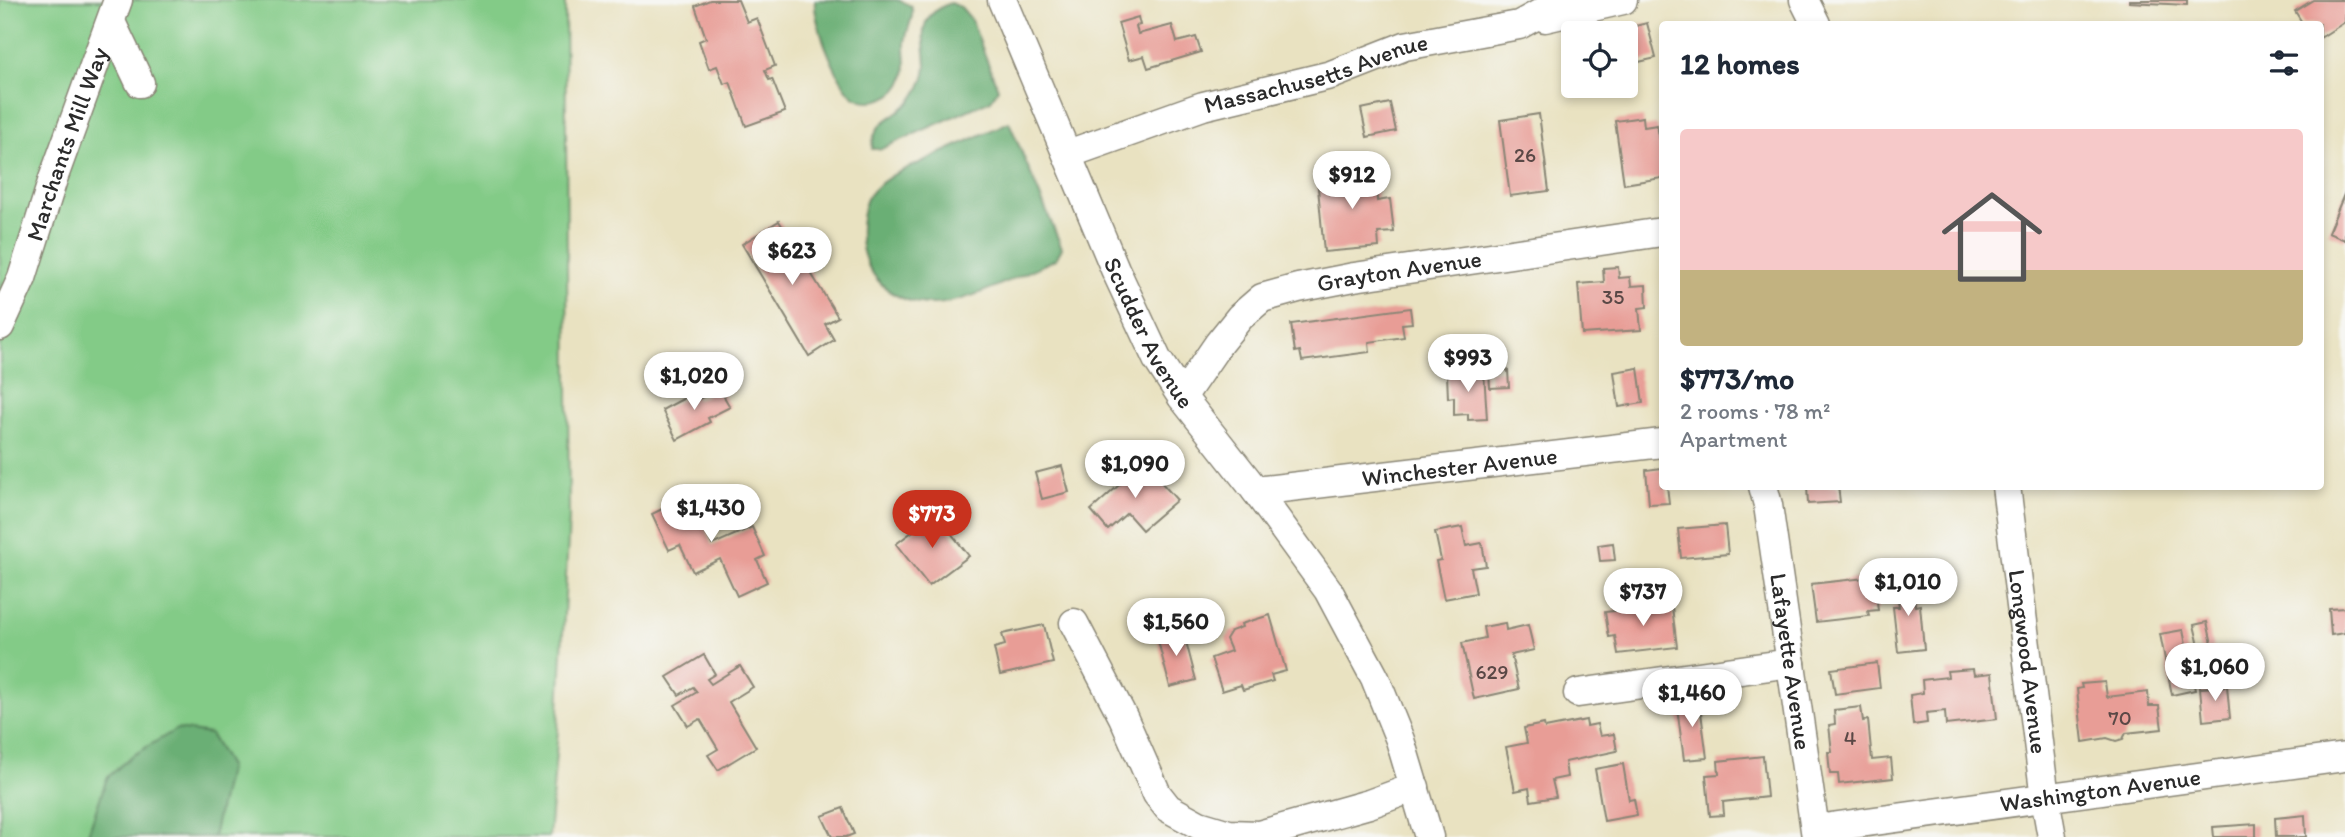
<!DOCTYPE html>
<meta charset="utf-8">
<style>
:root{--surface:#fff;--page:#f6f6f7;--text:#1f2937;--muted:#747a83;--accent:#c8321e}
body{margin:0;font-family:Itim,sans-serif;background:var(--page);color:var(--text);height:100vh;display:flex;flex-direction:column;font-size:26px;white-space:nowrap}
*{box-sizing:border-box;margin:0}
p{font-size:23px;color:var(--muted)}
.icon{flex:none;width:38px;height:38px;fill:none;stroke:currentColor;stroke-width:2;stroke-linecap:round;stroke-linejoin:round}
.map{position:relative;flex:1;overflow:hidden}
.panel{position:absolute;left:1659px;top:21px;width:665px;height:469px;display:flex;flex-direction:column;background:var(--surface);border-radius:7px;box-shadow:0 4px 10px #0003}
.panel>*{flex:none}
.tools{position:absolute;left:1561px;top:21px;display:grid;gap:14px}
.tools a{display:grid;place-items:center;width:77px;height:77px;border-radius:7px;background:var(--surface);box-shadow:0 4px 10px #0003;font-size:35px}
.price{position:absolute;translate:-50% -60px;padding:0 16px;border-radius:24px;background:#fff;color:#222;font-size:23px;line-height:46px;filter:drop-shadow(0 2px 4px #0008)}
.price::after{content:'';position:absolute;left:50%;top:42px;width:21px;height:16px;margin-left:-10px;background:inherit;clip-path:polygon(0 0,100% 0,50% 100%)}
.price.current{background:var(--accent);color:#fff}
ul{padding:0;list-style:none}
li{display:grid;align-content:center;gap:14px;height:371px;padding:0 21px}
li span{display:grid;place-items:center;height:217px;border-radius:7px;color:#555}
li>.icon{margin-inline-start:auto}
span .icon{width:126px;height:126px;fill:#fffc;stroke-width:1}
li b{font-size:30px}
h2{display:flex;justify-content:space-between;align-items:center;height:84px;padding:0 21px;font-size:30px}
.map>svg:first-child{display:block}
.green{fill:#83cb87;stroke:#577b59;stroke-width:2}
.forest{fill:#6aaf74;stroke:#4a6d50;stroke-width:2}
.building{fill:#e89d96}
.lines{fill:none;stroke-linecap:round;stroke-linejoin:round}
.minor-casing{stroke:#8a8676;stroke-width:31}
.minor{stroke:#fff;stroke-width:28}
.labels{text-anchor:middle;stroke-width:6;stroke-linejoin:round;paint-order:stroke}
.number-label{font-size:21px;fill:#5a4846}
.street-label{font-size:24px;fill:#2b2b2b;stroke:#f6f6f2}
</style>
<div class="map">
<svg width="2345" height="837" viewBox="0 0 2345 837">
<rect width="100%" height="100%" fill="#f6f6f2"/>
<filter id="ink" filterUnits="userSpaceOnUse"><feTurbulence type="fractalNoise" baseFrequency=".0143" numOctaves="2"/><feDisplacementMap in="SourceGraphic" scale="14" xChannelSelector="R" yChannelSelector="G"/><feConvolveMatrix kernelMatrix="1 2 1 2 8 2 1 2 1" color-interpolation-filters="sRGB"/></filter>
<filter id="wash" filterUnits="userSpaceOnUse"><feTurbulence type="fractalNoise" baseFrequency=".00686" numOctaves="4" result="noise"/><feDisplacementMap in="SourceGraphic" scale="28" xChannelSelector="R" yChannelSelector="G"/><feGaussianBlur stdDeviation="1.57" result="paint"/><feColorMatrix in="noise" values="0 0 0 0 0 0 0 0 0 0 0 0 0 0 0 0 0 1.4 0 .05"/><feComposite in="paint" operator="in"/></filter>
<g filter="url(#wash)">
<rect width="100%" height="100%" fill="#e9e2c1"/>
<!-- green -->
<polygon class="green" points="0,0 565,0 569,519 558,729 549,837 0,837"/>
<!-- forest -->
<g class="forest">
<path d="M815,0H898L911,6C916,17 904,32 905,46C905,58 908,67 904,78C898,97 873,107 855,97C839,88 812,19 815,0Z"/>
<path d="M950,3L961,7L971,19L998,89L991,100L881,149H872C873,119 893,120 911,101C918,93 926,77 926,66C925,36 914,18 950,3Z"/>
<path d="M1009,122L1062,248L1056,259C1024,273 965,305 931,304C887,303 858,269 861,226C862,217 863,204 869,195C875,186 884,181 893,175Z"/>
<polygon points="177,729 210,734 229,766 213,837 87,837 107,778 130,757"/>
</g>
<g id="blocks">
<!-- building -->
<g class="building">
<polygon points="710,0 738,0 747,22 757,18 775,66 765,70 769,80 772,79 785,112 746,126 730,82 724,84 717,66 709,69 699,41 706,38 695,6"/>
<polygon points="2129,0 2187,0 2187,5 2129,2"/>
<polygon points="2313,0 2345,0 2345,22 2320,38 2320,24 2303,24 2295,11"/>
<polygon points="1138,17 1140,25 1136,26 1138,34 1172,25 1177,42 1196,37 1201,52 1148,68 1144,56 1129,60 1118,23"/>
<polygon points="1647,23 1656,58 1626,65 1626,33 1612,32"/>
<polygon points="1390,103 1396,131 1367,137 1361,109"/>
<polygon points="1539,114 1549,191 1510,196 1500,120"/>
<polygon points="1643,117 1644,127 1657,125 1662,151 1662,178 1624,184 1615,121"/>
<polygon points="1356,166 1356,172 1369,171 1370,183 1376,182 1377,201 1390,199 1394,232 1378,233 1379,247 1324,252 1317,177 1336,175 1335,168"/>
<polygon points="2345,192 2345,240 2328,233"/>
<polygon points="779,221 838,317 825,324 834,340 809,356 742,244"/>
<polygon points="1618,267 1619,278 1630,277 1631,286 1646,285 1647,307 1639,308 1641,330 1582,334 1578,284 1604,282 1603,268"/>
<polygon points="1410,308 1412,323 1402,324 1404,337 1369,342 1370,352 1302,361 1300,351 1295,352 1291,324"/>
<polygon points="1638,368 1643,403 1619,407 1614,372"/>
<polygon points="1508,370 1509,387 1490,388 1489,371"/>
<polygon points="1484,372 1487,419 1468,420 1468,414 1454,415 1454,397 1448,398 1447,374"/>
<polygon points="719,388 730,407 708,418 710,422 677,440 662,410 694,393 697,400"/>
<polygon points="1144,463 1177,500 1142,530 1127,513 1108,530 1091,510"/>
<polygon points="1062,466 1069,492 1042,499 1035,473"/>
<polygon points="1662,468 1662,486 1667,486 1669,503 1649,504 1646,470"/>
<polygon points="1807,486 1838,486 1840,502 1808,504"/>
<polygon points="697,492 707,515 701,518 712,545 752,527 765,556 757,560 767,582 737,596 720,559 693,572 680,545 669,550 652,514"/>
<polygon points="936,514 969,556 929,586 896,544"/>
<polygon points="1725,525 1728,554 1681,558 1678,529"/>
<polygon points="1462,527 1466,546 1482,543 1486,566 1471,568 1476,593 1444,599 1436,561 1441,560 1435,532"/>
<polygon points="1613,543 1615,560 1600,561 1598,545"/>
<polygon points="1874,577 1878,610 1868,611 1869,616 1816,622 1811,584"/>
<polygon points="1913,581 1915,606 1920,605 1924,649 1898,652 1893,607 1899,607 1897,592 1892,593 1891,583"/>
<polygon points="1671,599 1677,647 1618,654 1615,636 1609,637 1605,612 1647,607 1646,602"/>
<polygon points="2345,608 2345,633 2331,635 2329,609"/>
<polygon points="1270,615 1286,671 1271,675 1273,681 1243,690 1241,685 1222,691 1211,658 1231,651 1226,639 1231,631 1242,627 1241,624"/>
<polygon points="2207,622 2213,648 2200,650 2194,625"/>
<polygon points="1505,623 1506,630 1528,625 1534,650 1511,655 1519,689 1474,699 1462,643 1485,638 1483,627"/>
<polygon points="1044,625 1053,663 1000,675 994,648 1005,645 1002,634"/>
<polygon points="1183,630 1196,680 1170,687 1157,637"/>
<polygon points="2183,630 2195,690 2172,695 2160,634"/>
<polygon points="704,655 715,674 707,679 711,684 740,666 753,687 729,702 756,747 718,770 708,755 718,749 700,719 688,726 675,705 697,692 693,687 679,695 667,677"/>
<polygon points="1877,663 1880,688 1835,694 1831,669"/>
<polygon points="1973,669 1974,675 1992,673 1997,719 1946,725 1945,711 1926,713 1927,723 1913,725 1910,695 1923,693 1922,680 1948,677 1947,671"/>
<polygon points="2105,682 2107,697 2148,692 2149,706 2159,706 2162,729 2126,733 2123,739 2116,741 2107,738 2083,742 2077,689 2082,688 2081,684"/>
<polygon points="2227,686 2230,718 2203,721 2200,688"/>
<polygon points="1699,697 1707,758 1684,760 1676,700"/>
<polygon points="1861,707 1863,721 1868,720 1872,760 1891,758 1893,778 1839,784 1838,774 1830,774 1828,752 1832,752 1829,725 1835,724 1834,710"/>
<polygon points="1586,720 1587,726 1597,724 1600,736 1614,734 1617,751 1565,762 1567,777 1552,780 1556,797 1531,801 1529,788 1515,791 1506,747 1527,743 1524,728 1544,724 1545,728"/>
<polygon points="1763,756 1767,797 1723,802 1724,815 1710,816 1706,775 1719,774 1718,761"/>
<polygon points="1623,764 1629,800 1634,799 1637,815 1604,821 1595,769"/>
<polygon points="843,808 854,834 846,837 832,837 822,816"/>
<polygon points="2305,815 2306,837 2276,837 2275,818"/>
<polygon points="2256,824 2256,837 2214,837 2213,827"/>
</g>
</g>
</g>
<g filter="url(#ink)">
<use href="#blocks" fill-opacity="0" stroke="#8a8676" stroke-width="2"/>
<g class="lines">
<defs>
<g id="minor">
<path id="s1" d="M1002,0L1115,269L1157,359L1182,397L1256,491L1328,590L1375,678L1400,740L1429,837"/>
<polyline points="1804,0 1816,24"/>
<polyline points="1545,18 1623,0"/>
<polyline points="111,22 140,83"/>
<path id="s2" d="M1068,154L1203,106L1331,75L1405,46L1519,25L1564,0"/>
<path id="s3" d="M0,326L22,278L53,179L118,0"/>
<path id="s4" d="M1182,397L1219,343L1240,317L1262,298L1298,288L1354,277L1662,232"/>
<path id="s5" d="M1763,486L1768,505L1816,837"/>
<path id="s6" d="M2006,486L2045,798L2052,837"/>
<path id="s7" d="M1256,491L1662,443"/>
<polyline points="1074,623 1123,717 1157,794 1168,808 1199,825 1229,834 1259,835 1369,804 1415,787"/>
<polyline points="1578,693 1791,663"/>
<path id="s8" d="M1816,829L2345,757"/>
</g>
</defs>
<!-- minor casing -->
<use href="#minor" class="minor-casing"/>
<!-- minor -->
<use href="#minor" class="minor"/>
</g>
</g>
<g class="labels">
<!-- number labels -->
<g class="number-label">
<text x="1525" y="162">26</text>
<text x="1613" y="304">35</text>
<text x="1492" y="679">629</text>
<text x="2120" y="725">70</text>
<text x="1850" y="745">4</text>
</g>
<!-- street labels -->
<g class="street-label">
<text dy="8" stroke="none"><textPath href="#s2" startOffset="261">Massachusetts Avenue</textPath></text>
<text dy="8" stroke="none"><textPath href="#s3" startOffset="194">Marchants Mill Way</textPath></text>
<text dy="8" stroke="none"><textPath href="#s4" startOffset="268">Grayton Avenue</textPath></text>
<text dy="8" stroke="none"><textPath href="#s1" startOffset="364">Scudder Avenue</textPath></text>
<text dy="8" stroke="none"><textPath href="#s7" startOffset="205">Winchester Avenue</textPath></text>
<text dy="8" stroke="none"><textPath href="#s5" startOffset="178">Lafayette Avenue</textPath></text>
<text dy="8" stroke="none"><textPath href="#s6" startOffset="177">Longwood Avenue</textPath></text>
<text dy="8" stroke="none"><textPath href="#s8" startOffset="287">Washington Avenue</textPath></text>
</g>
</g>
</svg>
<div class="tools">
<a><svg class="icon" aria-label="locate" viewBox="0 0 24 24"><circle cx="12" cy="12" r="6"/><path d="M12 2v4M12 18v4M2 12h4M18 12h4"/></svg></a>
</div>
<b class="price" style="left:1352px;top:211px">$912</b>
<b class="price" style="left:792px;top:287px">$623</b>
<b class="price" style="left:1468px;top:394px">$993</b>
<b class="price" style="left:694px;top:412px">$1,020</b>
<b class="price" style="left:1135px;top:500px">$1,090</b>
<b class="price" style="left:711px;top:544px">$1,430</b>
<b class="price current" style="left:932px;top:550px">$773</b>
<b class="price" style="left:1908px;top:618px">$1,010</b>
<b class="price" style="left:1643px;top:628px">$737</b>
<b class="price" style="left:1176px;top:658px">$1,560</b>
<b class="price" style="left:2215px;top:703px">$1,060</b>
<b class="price" style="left:1692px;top:729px">$1,460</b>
<section class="panel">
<h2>12 homes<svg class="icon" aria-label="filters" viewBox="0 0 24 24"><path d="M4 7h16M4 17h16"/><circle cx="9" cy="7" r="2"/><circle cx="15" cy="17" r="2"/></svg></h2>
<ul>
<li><span style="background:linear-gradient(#f6c9c9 65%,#c2b280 0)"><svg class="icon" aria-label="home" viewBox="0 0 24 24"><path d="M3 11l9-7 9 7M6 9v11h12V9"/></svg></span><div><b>$773/mo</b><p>2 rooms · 78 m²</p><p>Apartment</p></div></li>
</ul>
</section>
</div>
